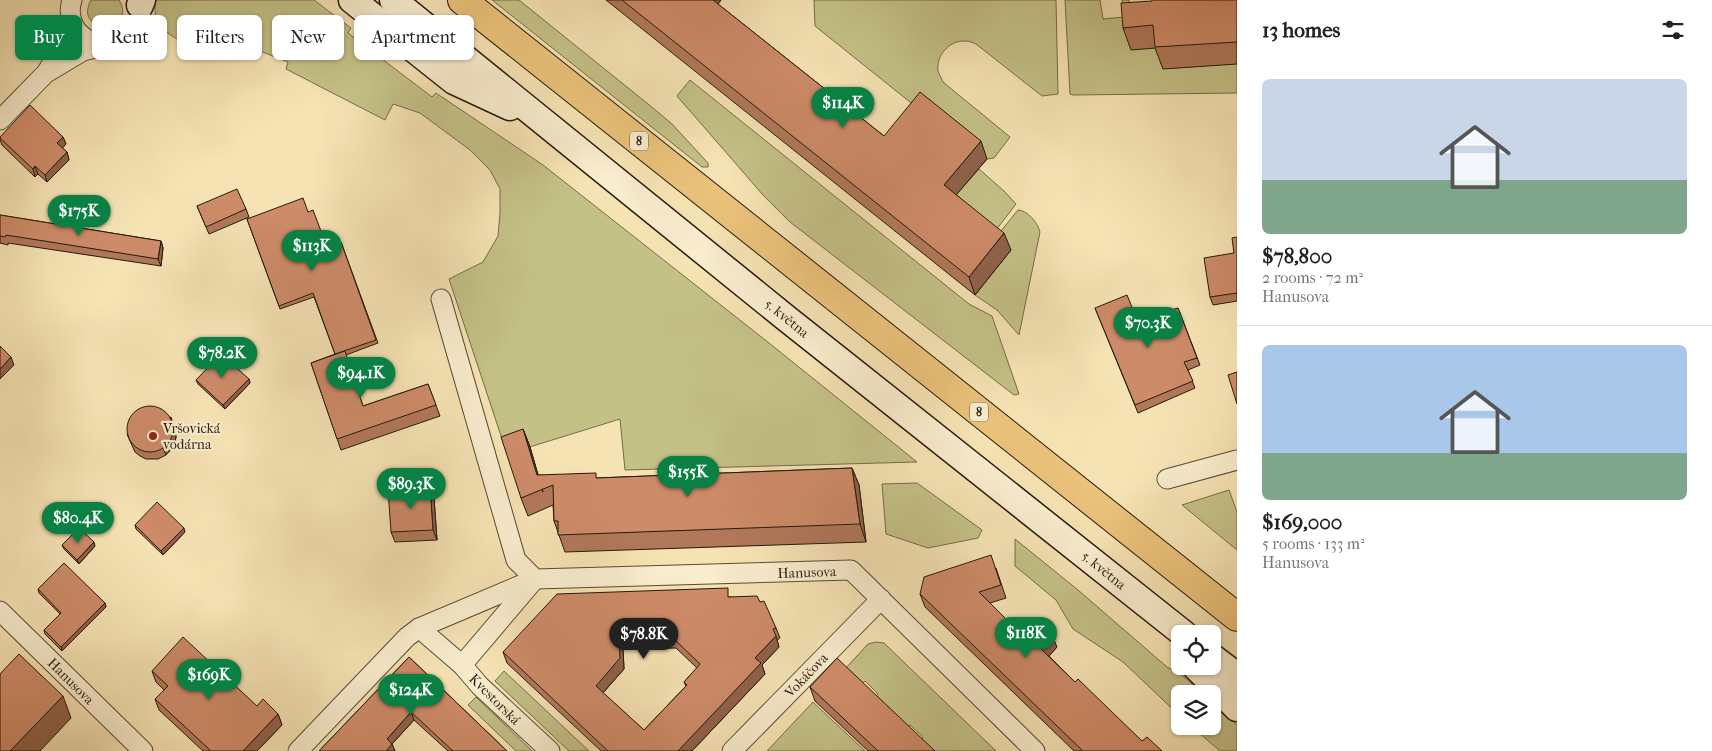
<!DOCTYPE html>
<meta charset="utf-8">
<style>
:root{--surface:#fff;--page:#f6f6f6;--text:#222;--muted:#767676;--line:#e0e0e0;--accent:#0b8043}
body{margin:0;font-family:"IM FELL French Canon",serif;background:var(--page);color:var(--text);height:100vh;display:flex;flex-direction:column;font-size:19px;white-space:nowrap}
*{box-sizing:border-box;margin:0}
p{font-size:16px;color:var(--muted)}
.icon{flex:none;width:28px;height:28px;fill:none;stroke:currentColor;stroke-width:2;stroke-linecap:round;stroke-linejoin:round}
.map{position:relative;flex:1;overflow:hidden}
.sheet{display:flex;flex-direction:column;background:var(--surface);width:475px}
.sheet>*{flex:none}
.hud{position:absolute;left:15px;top:15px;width:475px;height:45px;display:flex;gap:10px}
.controls{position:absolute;left:1171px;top:625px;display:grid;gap:10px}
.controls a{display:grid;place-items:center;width:50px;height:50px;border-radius:8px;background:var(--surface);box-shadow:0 1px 4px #0004;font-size:25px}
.price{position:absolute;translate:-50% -42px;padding:0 11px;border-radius:18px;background:var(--accent);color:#fff;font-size:16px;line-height:32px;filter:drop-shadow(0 1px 2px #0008)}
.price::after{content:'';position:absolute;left:50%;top:30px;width:15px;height:11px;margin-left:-8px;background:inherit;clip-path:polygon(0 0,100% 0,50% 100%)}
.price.current{background:#222;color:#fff}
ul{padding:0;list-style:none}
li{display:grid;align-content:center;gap:10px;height:265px;padding:0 25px}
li+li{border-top:1px solid var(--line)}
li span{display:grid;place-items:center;height:155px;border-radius:8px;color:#555}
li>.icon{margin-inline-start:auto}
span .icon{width:90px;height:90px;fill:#fffc;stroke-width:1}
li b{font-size:21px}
h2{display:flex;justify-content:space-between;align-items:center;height:60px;padding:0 25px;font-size:21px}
.pill{padding:0 18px;border-radius:8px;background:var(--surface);box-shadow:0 1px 4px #0004;font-size:18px;line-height:45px}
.pill.current{background:var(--accent);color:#fff}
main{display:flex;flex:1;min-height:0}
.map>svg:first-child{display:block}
.green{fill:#c4c187;stroke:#746d49}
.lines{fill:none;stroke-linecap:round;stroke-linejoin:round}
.street-casing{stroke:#584c35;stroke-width:21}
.secondary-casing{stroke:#24190b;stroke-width:29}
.highway-casing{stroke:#24190b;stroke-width:30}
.street{stroke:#f9edce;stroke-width:19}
.secondary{stroke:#f9edce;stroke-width:26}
.highway{stroke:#ebc27a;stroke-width:28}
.wall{fill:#b1785a;stroke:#24190b;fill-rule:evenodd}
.shaded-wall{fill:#90614a;stroke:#24190b}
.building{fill:#ce8b69;stroke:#24190b;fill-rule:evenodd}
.poi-dot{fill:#8f2418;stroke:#f9edce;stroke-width:2}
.labels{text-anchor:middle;stroke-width:4.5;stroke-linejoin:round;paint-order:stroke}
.shield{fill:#f9edce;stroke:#645946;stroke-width:1}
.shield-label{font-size:12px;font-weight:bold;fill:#24190b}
.street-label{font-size:14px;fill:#24190b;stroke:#f9edce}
.poi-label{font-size:14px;fill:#24190b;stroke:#f9edce;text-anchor:start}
</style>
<main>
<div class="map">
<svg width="1237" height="751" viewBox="0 0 1237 751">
<rect width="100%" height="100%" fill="#f6e3b4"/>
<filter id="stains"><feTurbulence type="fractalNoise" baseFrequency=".004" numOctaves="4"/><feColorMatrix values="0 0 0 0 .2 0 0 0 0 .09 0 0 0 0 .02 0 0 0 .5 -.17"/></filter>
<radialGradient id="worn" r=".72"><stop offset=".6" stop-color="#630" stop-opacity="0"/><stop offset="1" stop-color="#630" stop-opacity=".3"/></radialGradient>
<!-- green -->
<g class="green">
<path d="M91,0H119C139,34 72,35 91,0Z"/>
<path d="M156,0H314L351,28L348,33L432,97L436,93L543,165L769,343L917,462L625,470L620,419L507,454L449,279L483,262L498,236L500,213V189L490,170L470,150L420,113L393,104L385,120L286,69L288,62L209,31L200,51C178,39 149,30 156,0Z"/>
<polygon points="492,0 519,0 653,108 672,124 708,163 708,167 702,167"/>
<path d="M814,0H1056L1058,94L1042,96L976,44C972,42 968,41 964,41C949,41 936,55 938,71C939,74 942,79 943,82L1010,137L994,158L987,159L926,110H920L815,26Z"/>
<polygon points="1065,0 1100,0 1103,19 1124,17 1122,0 1129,0 1129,24 1147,23 1237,64 1237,93 1073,95 1070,94"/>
<polygon points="690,80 969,304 992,316 1019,394 1014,395 790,222 763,195 677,96"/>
<polygon points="979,169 1004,191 1016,204 993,234 950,202"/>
<path d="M1018,210C1027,210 1038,223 1040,232L1019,335L997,310L975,295L1010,250L996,237Z"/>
<polygon points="917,483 982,530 978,538 928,548 886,534 882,484"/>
<polygon points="1229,490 1237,512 1237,550 1182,505"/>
<polygon points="1015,539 1078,590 1167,667 1183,676 1203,694 1180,694 1180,716 1123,662 1073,629 1056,600 1015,566"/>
<polygon points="876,642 884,643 996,751 929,751 919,742 923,737 910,725 905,729 873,699 878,694 865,681 860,686 844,670 868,644"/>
<polygon points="504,671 589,751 569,751 495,681"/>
<polygon points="476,697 532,751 516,751 468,705"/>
<polygon points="813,702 865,751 767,751"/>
<polygon points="1213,703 1237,725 1237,751 1220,751 1191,726 1212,726"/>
</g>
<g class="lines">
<defs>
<g id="street">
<path d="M72,0C61,35 104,58 130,35C141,25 143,14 139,0"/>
<polyline points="48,70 73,25"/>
<polyline points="0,120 46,73 83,51 108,45"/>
<polyline points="441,299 516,560 535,579 462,665"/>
<polyline points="1167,479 1237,460"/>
<polyline points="0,611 143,751"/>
<polyline points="419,628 462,665 480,686 550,751"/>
<polyline points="298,751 407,637 419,628 535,579 851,570 1035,751"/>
<polyline points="732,751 881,599"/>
</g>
<g id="secondary">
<polyline points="352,0 454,81 510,107"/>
<polyline points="393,0 786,318 1184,634"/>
<polyline points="140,5 142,0"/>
<polyline points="1212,657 1237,676"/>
<polyline points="1195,666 1237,708"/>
</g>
<polyline id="highway" points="462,0 1237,617"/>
</defs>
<!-- street casing -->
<use href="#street" class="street-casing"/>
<!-- secondary casing -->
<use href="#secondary" class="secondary-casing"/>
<!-- highway casing -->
<use href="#highway" class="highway-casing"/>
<!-- street -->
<use href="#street" class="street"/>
<!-- secondary -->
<use href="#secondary" class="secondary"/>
<!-- highway -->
<use href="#highway" class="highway"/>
</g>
<!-- wall -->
<g class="wall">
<polygon points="606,0 721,0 718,4 884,136 987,159 956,194 1011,250 975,295"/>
<polygon points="1237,0 1237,64 1163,69 1155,48 1131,50 1123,28"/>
<polygon points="0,137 63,137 66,144 62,148 67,152 69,160 47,182 38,174 35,177 2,145 0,140"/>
<polygon points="197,206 246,209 249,217 209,234"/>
<polygon points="308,212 327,247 341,242 378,343 346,355 363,406 428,384 440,416 341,450 311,363 335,354 314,297 280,309 247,219"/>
<polygon points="0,215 161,241 163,248 161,266 8,243 8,245 0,243"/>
<polygon points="1237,237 1237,301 1213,305 1210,297 1234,253"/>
<polygon points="1095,308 1138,322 1178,308 1200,365 1188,370 1195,388 1138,413"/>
<polygon points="249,379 250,383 225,409 198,384 196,380"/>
<polygon points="171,417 175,431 176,437 174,446 166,455 158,459 146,459 140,456 135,452 130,441 127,434"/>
<polygon points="523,429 530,447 538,475 597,478 852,468 859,485 866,542 565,552 554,521 553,505 528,516 521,498"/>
<polygon points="430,487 434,498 437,540 395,542 391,532"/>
<polygon points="135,525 185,532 163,555 136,529"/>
<polygon points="62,545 95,546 79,564 64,549"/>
<polygon points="996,568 1006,598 990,603 1023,636 1057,647 1049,656 1075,682 1142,741 1162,751 1074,751 925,607 920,594"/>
<polygon points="38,589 105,603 106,607 62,651 45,634 44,630 60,614 39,593"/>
<path d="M730,597L760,602L776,628L780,638L777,640L779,647L762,665L765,674L692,751H601L507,663L503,652ZM676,648L697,668L684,682L686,686L644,730L603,693L624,669L623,649Z"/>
<polygon points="409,657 507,751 448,751 414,720 392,744 395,751 319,751"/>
<polygon points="152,671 257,706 278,714 282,725 257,751 203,751 159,710 155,699 164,690 156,682"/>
<polygon points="810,687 935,751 868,751 815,701"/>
</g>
<!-- shaded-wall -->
<g class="shaded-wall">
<polygon points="707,0 721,0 712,11"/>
<polygon points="63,137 66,144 60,151 57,143"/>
<polygon points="981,141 987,159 950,202 944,185"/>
<polygon points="67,152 69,160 47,182 45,175"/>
<polygon points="35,166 38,174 35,177 33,169"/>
<polygon points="1004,233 1011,250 975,295 969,277"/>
<polygon points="161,241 163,248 161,266 158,259"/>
<polygon points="11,357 14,365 0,379 0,369"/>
<polygon points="249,379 250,383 225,409 223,405"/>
<polygon points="173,423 175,431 176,437 174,446 166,455 163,448"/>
<polygon points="523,429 530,447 543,492 537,475"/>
<polygon points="852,468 859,485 866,542 860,524"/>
<polygon points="430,487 434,498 437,540 433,530"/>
<polygon points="184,528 185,532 163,555 161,551"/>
<polygon points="94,542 95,546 79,564 77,560"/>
<polygon points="105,603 106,607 62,651 61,647"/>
<polygon points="1052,635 1057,647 1044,661 1040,648"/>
<polygon points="776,636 779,647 762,665 765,674 692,751 678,751 755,658"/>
<polygon points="619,638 623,649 624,669 600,696 596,686"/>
<polygon points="63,696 71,718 40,751 10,751"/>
<polygon points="411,712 414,720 392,744 395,751 386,751 387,739"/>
<polygon points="278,714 282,725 257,751 243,751"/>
</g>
<!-- building -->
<g class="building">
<polygon points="622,0 713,0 884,136 920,92 981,141 944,185 1004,233 969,277"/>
<polygon points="1152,0 1237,0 1237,42 1155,47 1153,25 1123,28 1121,3 1152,1"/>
<polygon points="30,105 63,137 57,143 67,152 45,175 35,166 33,169 0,138 0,137"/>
<polygon points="237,189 246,209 206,227 197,206"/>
<polygon points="303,198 308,212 313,210 327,247 341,242 376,340 335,354 313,293 279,306 247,219"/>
<polygon points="0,215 161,241 158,259 6,235 5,237 0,236"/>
<polygon points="1237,237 1237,293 1210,297 1204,258 1234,253 1232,238"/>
<polygon points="1127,295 1138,322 1178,308 1197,358 1184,362 1193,381 1135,405 1095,308"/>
<polygon points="0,346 11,357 0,369"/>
<polygon points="345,351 363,406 428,384 436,405 337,439 311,363"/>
<polygon points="221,354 249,379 223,405 196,380"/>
<polygon points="1237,372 1237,404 1228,375"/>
<circle cx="150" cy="429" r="23"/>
<polygon points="523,429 537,475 596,473 596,478 852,468 860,524 558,535 558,521 554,521 553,485 521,498 501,437"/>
<polygon points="430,487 433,530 391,532 388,489"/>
<polygon points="157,502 184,528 161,551 135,525"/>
<polygon points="79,528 94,542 77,560 62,545"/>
<polygon points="991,555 1001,585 979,592 1023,636 1038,621 1052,635 1040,648 1075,682 1078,679 1142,741 1147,737 1162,751 1083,751 920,594 924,577"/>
<polygon points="64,563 105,603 61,647 44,630 61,613 38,589"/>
<path d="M728,588V597L757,596L760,602L764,601L776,628L773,629L776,636L755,658L761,663L678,751H608L503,652L557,594ZM672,637L700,664L684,682L687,685L644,730L596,686L620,658L619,638Z"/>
<polygon points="183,637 257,706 263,699 278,714 243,751 211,751 155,699 168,686 152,671"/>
<polygon points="19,654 63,696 10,751 0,751 0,674"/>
<polygon points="409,657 507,751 453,751 411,712 387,739 392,744 386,751 319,751"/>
<polygon points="837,658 935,751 878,751 810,687"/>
</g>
<!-- markers -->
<circle class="poi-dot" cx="153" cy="436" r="5"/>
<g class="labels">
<!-- shield labels -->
<g class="shield">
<rect x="630" y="131.5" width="18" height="19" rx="4"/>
<rect x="970" y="402.5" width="18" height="19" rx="4"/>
</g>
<g class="shield-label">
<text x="639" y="145">8</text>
<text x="979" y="416">8</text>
</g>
<!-- street labels -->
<g class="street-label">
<text transform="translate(787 318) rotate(39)" y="5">5. května</text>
<text transform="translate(1104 570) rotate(39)" y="5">5. května</text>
<text transform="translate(807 572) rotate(-2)" y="5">Hanusova</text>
<text transform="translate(806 675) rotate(-46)" y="5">Vokáčova</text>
<text transform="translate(71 681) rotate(45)" y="5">Hanusova</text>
<text transform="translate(495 699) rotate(45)" y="5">Kvestorská</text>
</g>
<!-- poi labels -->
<g class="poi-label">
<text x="163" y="433">Vršovická<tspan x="163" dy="16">vodárna</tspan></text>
</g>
</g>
<rect width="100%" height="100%" filter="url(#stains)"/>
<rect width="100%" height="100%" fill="url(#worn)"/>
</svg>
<div class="controls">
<a><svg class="icon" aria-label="locate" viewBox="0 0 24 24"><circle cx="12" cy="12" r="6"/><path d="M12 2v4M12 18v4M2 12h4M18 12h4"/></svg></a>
<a><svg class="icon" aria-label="layers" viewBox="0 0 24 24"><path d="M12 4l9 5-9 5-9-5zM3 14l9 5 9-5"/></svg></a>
</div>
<b class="price" style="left:843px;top:129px">$114K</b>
<b class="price" style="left:79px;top:237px">$175K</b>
<b class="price" style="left:312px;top:272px">$113K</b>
<b class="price" style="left:1148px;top:349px">$70.3K</b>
<b class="price" style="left:222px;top:379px">$78.2K</b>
<b class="price" style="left:361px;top:399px">$94.1K</b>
<b class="price" style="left:688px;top:498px">$155K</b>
<b class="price" style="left:411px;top:510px">$89.3K</b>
<b class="price" style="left:78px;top:544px">$80.4K</b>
<b class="price" style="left:1026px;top:659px">$118K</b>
<b class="price current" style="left:644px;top:660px">$78.8K</b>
<b class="price" style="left:209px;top:701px">$169K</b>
<b class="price" style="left:411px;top:716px">$124K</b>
<div class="hud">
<a class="pill current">Buy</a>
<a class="pill">Rent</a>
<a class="pill">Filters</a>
<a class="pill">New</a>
<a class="pill">Apartment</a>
</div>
</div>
<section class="sheet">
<h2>13 homes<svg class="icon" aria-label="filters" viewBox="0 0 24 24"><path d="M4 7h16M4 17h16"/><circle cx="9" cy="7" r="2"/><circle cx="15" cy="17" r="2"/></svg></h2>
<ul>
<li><span style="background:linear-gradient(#c9d6e8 65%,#7fa58c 0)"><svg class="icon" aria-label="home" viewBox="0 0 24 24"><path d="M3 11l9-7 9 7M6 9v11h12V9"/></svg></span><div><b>$78,800</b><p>2 rooms · 72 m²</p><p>Hanusova</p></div></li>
<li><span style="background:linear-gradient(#a9c7e8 70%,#7fa58c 0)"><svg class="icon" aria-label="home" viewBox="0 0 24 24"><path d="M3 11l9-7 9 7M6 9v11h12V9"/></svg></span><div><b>$169,000</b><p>5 rooms · 133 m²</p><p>Hanusova</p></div></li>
</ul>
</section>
</main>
